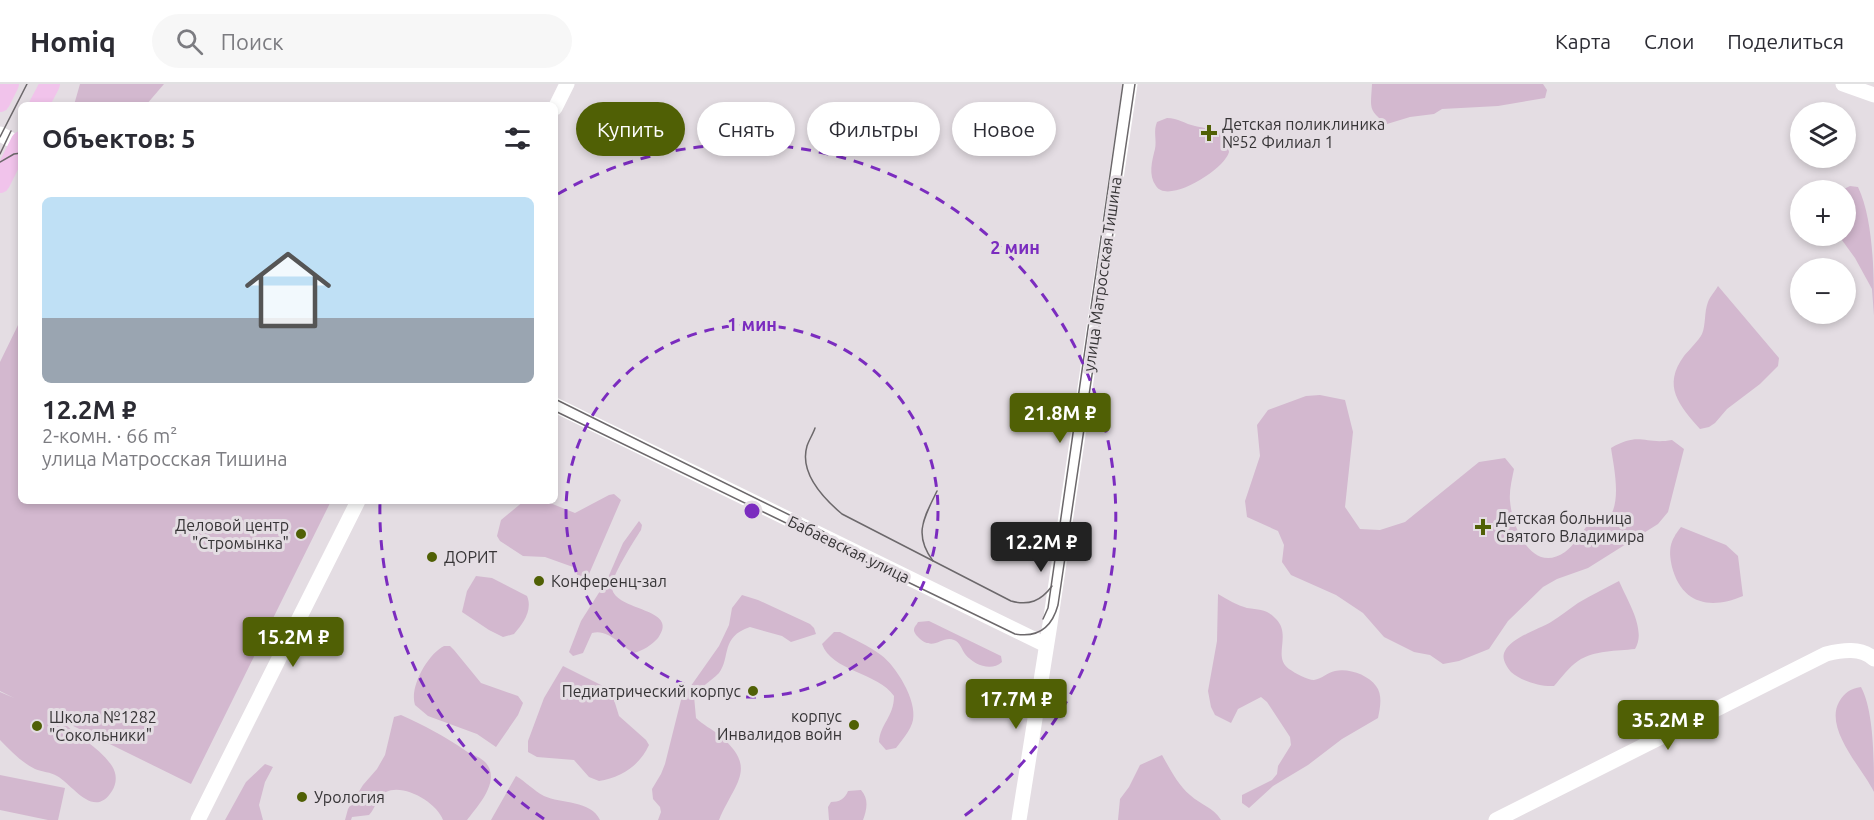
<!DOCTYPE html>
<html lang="ru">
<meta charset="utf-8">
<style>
:root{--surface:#fff;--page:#f7f7f7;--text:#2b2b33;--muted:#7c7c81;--line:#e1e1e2;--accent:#506005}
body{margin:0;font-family:Ubuntu,sans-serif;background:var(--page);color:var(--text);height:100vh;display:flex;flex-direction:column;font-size:22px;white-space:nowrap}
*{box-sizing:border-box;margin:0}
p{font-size:20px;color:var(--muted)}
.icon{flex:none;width:33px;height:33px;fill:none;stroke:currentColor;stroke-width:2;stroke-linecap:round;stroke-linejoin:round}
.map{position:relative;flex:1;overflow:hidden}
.side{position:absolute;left:18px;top:18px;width:540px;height:402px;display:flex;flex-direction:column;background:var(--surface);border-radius:9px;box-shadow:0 3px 9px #0003}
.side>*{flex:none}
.banner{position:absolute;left:576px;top:18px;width:570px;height:54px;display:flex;gap:12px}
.controls{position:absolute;left:1790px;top:18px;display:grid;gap:12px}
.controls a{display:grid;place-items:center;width:66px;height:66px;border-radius:50%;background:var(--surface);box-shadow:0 3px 9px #0003;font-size:30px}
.price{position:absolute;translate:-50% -51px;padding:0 14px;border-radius:6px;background:var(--accent);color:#fff;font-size:20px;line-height:39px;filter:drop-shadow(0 2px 3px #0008)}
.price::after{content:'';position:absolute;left:50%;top:36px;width:18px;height:14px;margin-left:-9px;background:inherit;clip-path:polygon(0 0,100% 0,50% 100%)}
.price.active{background:#222;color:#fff}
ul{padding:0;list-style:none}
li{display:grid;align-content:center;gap:12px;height:318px;padding:0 24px}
li span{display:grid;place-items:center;height:186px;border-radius:9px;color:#555}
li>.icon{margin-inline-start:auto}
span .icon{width:108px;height:108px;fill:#fffc;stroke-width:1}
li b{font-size:26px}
h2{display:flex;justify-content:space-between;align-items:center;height:72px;padding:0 24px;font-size:26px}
.chip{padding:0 21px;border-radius:27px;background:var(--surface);box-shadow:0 3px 9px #0003;font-size:21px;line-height:54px}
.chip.active{background:var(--accent);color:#fff}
header{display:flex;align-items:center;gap:36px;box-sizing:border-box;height:84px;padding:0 30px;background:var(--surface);border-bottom:2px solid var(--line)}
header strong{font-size:28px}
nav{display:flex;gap:33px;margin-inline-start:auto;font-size:21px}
.search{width:420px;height:54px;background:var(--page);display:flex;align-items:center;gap:15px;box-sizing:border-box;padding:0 21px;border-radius:33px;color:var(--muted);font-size:22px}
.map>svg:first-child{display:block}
.green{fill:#d3b8cf}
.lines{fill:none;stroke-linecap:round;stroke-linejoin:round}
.minor{stroke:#fff;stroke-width:15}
.major{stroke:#f1c3eb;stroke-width:20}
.tram{stroke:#6c686b;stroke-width:1.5}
.ring{fill:none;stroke:#7b2cbf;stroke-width:3;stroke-dasharray:10 8}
.poi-dot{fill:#506005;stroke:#e4dde3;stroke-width:2}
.labels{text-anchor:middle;stroke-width:6;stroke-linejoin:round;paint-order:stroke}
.poi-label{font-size:16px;fill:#373537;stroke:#e4dde3;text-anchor:start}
.street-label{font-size:16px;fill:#373537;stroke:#e4dde3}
.centre{fill:#7b2cbf;stroke:#e4dde3;stroke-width:3}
.ring-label{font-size:18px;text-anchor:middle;font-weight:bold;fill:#7b2cbf;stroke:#e4dde3;stroke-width:6;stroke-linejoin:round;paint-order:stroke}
</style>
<header>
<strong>Homiq</strong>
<div class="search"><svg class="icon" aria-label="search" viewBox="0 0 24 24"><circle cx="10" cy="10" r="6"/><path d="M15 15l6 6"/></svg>Поиск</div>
<nav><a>Карта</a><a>Слои</a><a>Поделиться</a></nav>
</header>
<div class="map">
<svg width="1874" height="736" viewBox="0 0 1874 736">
<rect width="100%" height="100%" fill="#e4dde3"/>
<!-- green -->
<g class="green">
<polygon points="80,0 164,0 146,21 74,21"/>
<path d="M1372,0H1543L1547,6L1545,14L1498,22L1442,25L1434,30L1410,33L1387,40C1367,26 1371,23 1372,0Z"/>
<path d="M1167,34C1178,34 1185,40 1195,42C1213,46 1227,45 1229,68C1225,85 1168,121 1156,102C1148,91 1152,77 1155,65C1157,56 1153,47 1157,38Z"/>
<path d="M1850,102L1858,103C1874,137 1874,192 1874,232L1872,205L1855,174L1839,152H1845V106H1842Z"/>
<path d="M1718,202L1779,274L1778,282L1760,300L1727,325L1715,339L1709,343L1700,345C1679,321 1662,302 1684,272C1689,266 1699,256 1702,250C1706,241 1704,228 1708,218C1710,213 1715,207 1718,202Z"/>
<path d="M20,237L21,417H331L191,700L61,636C75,652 99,662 112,682C117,690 117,699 112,707C94,736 73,701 57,692C51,688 42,688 35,685C21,678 11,667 0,656V608L14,614L0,607V278Z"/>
<path d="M1320,311L1345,316L1353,348L1345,423L1360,445L1380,446L1405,438L1479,378L1505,374L1514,385C1512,395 1509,407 1510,417C1512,443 1532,491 1565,468C1573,462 1580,451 1586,443C1590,442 1596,442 1600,441C1625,430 1614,385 1611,364C1640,347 1644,361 1672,356L1684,365L1668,428L1658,440L1588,484L1557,495L1543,503L1508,537L1489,565L1459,577L1443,580L1430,571L1414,568L1384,553L1363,529L1336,511L1291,491L1282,478L1284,461L1278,447L1247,433L1245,417L1260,372L1257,341L1268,326L1306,312Z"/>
<polygon points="614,410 621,416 586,497 583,508 576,487 573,483 545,473 523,472 500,457 497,452 501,436 524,417 545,417 575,429 609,411"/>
<path d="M639,437L642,441L641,446C634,457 610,494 612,504C615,528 681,523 658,554C652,561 642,567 634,569C621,562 608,544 592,549L583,569L573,572L569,568L581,537L607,496L623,459Z"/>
<path d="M1681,443L1726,461L1738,472L1743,512C1710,526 1682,520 1672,483C1668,465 1670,457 1681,443Z"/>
<path d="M476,492L492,494L527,512C533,526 523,540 514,550L503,553L489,546L462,528L467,507Z"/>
<path d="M1619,497C1627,516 1647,546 1635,565C1617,567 1594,566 1578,577C1569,583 1561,594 1554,602C1541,603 1521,597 1511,588C1506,582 1501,574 1505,567C1511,554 1539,545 1551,538C1561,532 1569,525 1578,519C1591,511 1606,504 1619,497Z"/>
<path d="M1218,510C1228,516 1237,521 1247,524C1260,526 1267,525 1276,535C1292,551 1272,573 1289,585C1295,589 1307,596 1314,596C1322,595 1328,588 1335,587C1349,584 1368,591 1376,602C1383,611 1380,624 1378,634L1342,655L1308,681L1273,702L1249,724L1242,719V711L1272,696L1277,690L1278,682L1291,661L1290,653L1267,618L1261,613L1238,625L1231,639L1215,631L1211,623L1208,607L1217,557Z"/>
<path d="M742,511L758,516L810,540L814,544L816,550L791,558L782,552L750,543C720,553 731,573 719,589C711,597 700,603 694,612L696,634C703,641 712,645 719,651C759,684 735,698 719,736H658L661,728L660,723L653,715L652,705L661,690L665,680L681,616L719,562L729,541L732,524Z"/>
<path d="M929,537L1001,572L1002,578C991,588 974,581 965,570C962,566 960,558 954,556C942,551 934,568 919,554C917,552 915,550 914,547C914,542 916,542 918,538Z"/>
<path d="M834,548H840C853,555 868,561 881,571C896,582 917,616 913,636C911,646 902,656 896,664L886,666L879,658C880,640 894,633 894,612C879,589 831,587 822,560Z"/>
<path d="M444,562H450L454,566L481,599L518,612L523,619L518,631L496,663L477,650L428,632L415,621C409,603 428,570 444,562Z"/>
<path d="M563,582L611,606L619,632L646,656L649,661C640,681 621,694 599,697L589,693L574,676L537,673L528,668V657L544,614Z"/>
<path d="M1861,603C1874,627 1874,677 1874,708C1863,685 1824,645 1839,618C1845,608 1850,605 1861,603Z"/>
<path d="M401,631C425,642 443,651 466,667C472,671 481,673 486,679C501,697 478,722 467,736H443C437,719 404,699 386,708C376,713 376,724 369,731L352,733L351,736H345L348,725L363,701L377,685L385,671L394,633Z"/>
<path d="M1162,671C1170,685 1178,701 1190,711C1201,721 1213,723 1221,736H1118L1120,715L1129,703L1140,681Z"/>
<polygon points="265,680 273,683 265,698 259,721 263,736 225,736 246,698"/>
<polygon points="0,691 65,704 58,736 48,736 0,726"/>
<path d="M516,692C526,698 533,706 544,712C561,720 591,716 600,736H491Z"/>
<path d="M861,706C869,715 867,725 863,736H829L828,723L831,718C839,718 845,715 848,707Z"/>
</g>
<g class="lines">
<!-- minor -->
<g class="minor">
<polyline points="1843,0 1874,11"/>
<polyline points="555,24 567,0"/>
<polyline points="0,50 21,61"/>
<polyline points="555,321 1046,561"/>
<polyline points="198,736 358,417"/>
<polyline points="1019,736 1050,540 1130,0"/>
<path d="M1496,736L1826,570C1842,566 1861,563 1874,575"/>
</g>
<!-- major -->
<g class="major">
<polyline points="0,18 9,0"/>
<polyline points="39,21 50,0"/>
<polyline points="0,99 21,57"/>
</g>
<!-- tram -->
<g class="tram">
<polyline points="0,53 27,0"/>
<polyline points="0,70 11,47"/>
<polyline points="0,78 14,70 21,69"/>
<polyline points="555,315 824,448"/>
<path d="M555,327L1015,550C1038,554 1052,543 1058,521L1135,0"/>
<path d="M815,344C813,350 809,356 807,362C799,389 823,414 842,430L1011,517C1029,522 1041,517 1052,502"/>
<path d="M933,477C913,450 924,434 937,407"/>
<polyline points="1043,535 1048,524 1123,0"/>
</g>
</g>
<!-- distance rings -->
<g class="ring">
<circle cx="752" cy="427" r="186"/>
<path d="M544 735A372 372 0 0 1 380 417M558 110A372 372 0 0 1 960 735"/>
</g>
<!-- markers -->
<g class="poi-dot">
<path d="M1206 40h6v6h6v6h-6v6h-6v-6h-6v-6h6z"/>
<path d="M1480 434h6v6h6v6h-6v6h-6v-6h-6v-6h6z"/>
<circle cx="301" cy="450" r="6"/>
<circle cx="432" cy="473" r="6"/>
<circle cx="539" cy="497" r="6"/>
<circle cx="753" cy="607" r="6"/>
<circle cx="854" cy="641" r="6"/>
<circle cx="37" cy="642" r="6"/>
<circle cx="302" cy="713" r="6"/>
</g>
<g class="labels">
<!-- poi labels -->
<g class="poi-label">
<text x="1222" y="46">Детская поликлиника<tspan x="1222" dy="18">№52 Филиал 1</tspan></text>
<text x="1496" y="440">Детская больница<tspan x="1496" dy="18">Святого Владимира</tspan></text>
<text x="289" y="447" text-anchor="end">Деловой центр<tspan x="289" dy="18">"Стромынка"</tspan></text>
<text x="444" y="479">ДОРИТ</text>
<text x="551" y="503">Конференц-зал</text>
<text x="741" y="613" text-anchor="end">Педиатрический корпус</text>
<text x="842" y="638" text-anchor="end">корпус<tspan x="842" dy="18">Инвалидов войн</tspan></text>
<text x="49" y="639">Школа №1282<tspan x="49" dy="18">"Сокольники"</tspan></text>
<text x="314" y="719">Урология</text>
</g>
<!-- street labels -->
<g class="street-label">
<text transform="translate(1102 190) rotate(-82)" y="6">улица Матросская Тишина</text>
<text transform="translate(849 465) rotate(26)" y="6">Бабаевская улица</text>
</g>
</g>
<circle cx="752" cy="427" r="9" class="centre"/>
<g class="ring-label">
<text x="1015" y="170">2 мин</text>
<text x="752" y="247">1 мин</text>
</g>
</svg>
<div class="controls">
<a><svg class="icon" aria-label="layers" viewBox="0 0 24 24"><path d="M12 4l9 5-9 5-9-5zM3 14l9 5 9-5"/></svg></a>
<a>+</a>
<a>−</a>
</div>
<b class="price" style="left:1060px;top:360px">21.8M ₽</b>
<b class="price active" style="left:1041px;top:489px">12.2M ₽</b>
<b class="price" style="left:293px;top:584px">15.2M ₽</b>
<b class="price" style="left:1016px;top:646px">17.7M ₽</b>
<b class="price" style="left:1668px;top:667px">35.2M ₽</b>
<div class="banner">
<a class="chip active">Купить</a>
<a class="chip">Снять</a>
<a class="chip">Фильтры</a>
<a class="chip">Новое</a>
</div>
<section class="side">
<h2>Объектов: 5<svg class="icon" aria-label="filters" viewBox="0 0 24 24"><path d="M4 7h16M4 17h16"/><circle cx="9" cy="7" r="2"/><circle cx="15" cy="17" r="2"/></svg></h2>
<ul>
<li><span style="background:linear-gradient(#bfe0f5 65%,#9aa5b1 0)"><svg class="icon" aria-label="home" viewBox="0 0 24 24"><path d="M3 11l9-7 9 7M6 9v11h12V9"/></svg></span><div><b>12.2M ₽</b><p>2-комн. · 66 m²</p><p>улица Матросская Тишина</p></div></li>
</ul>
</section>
</div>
